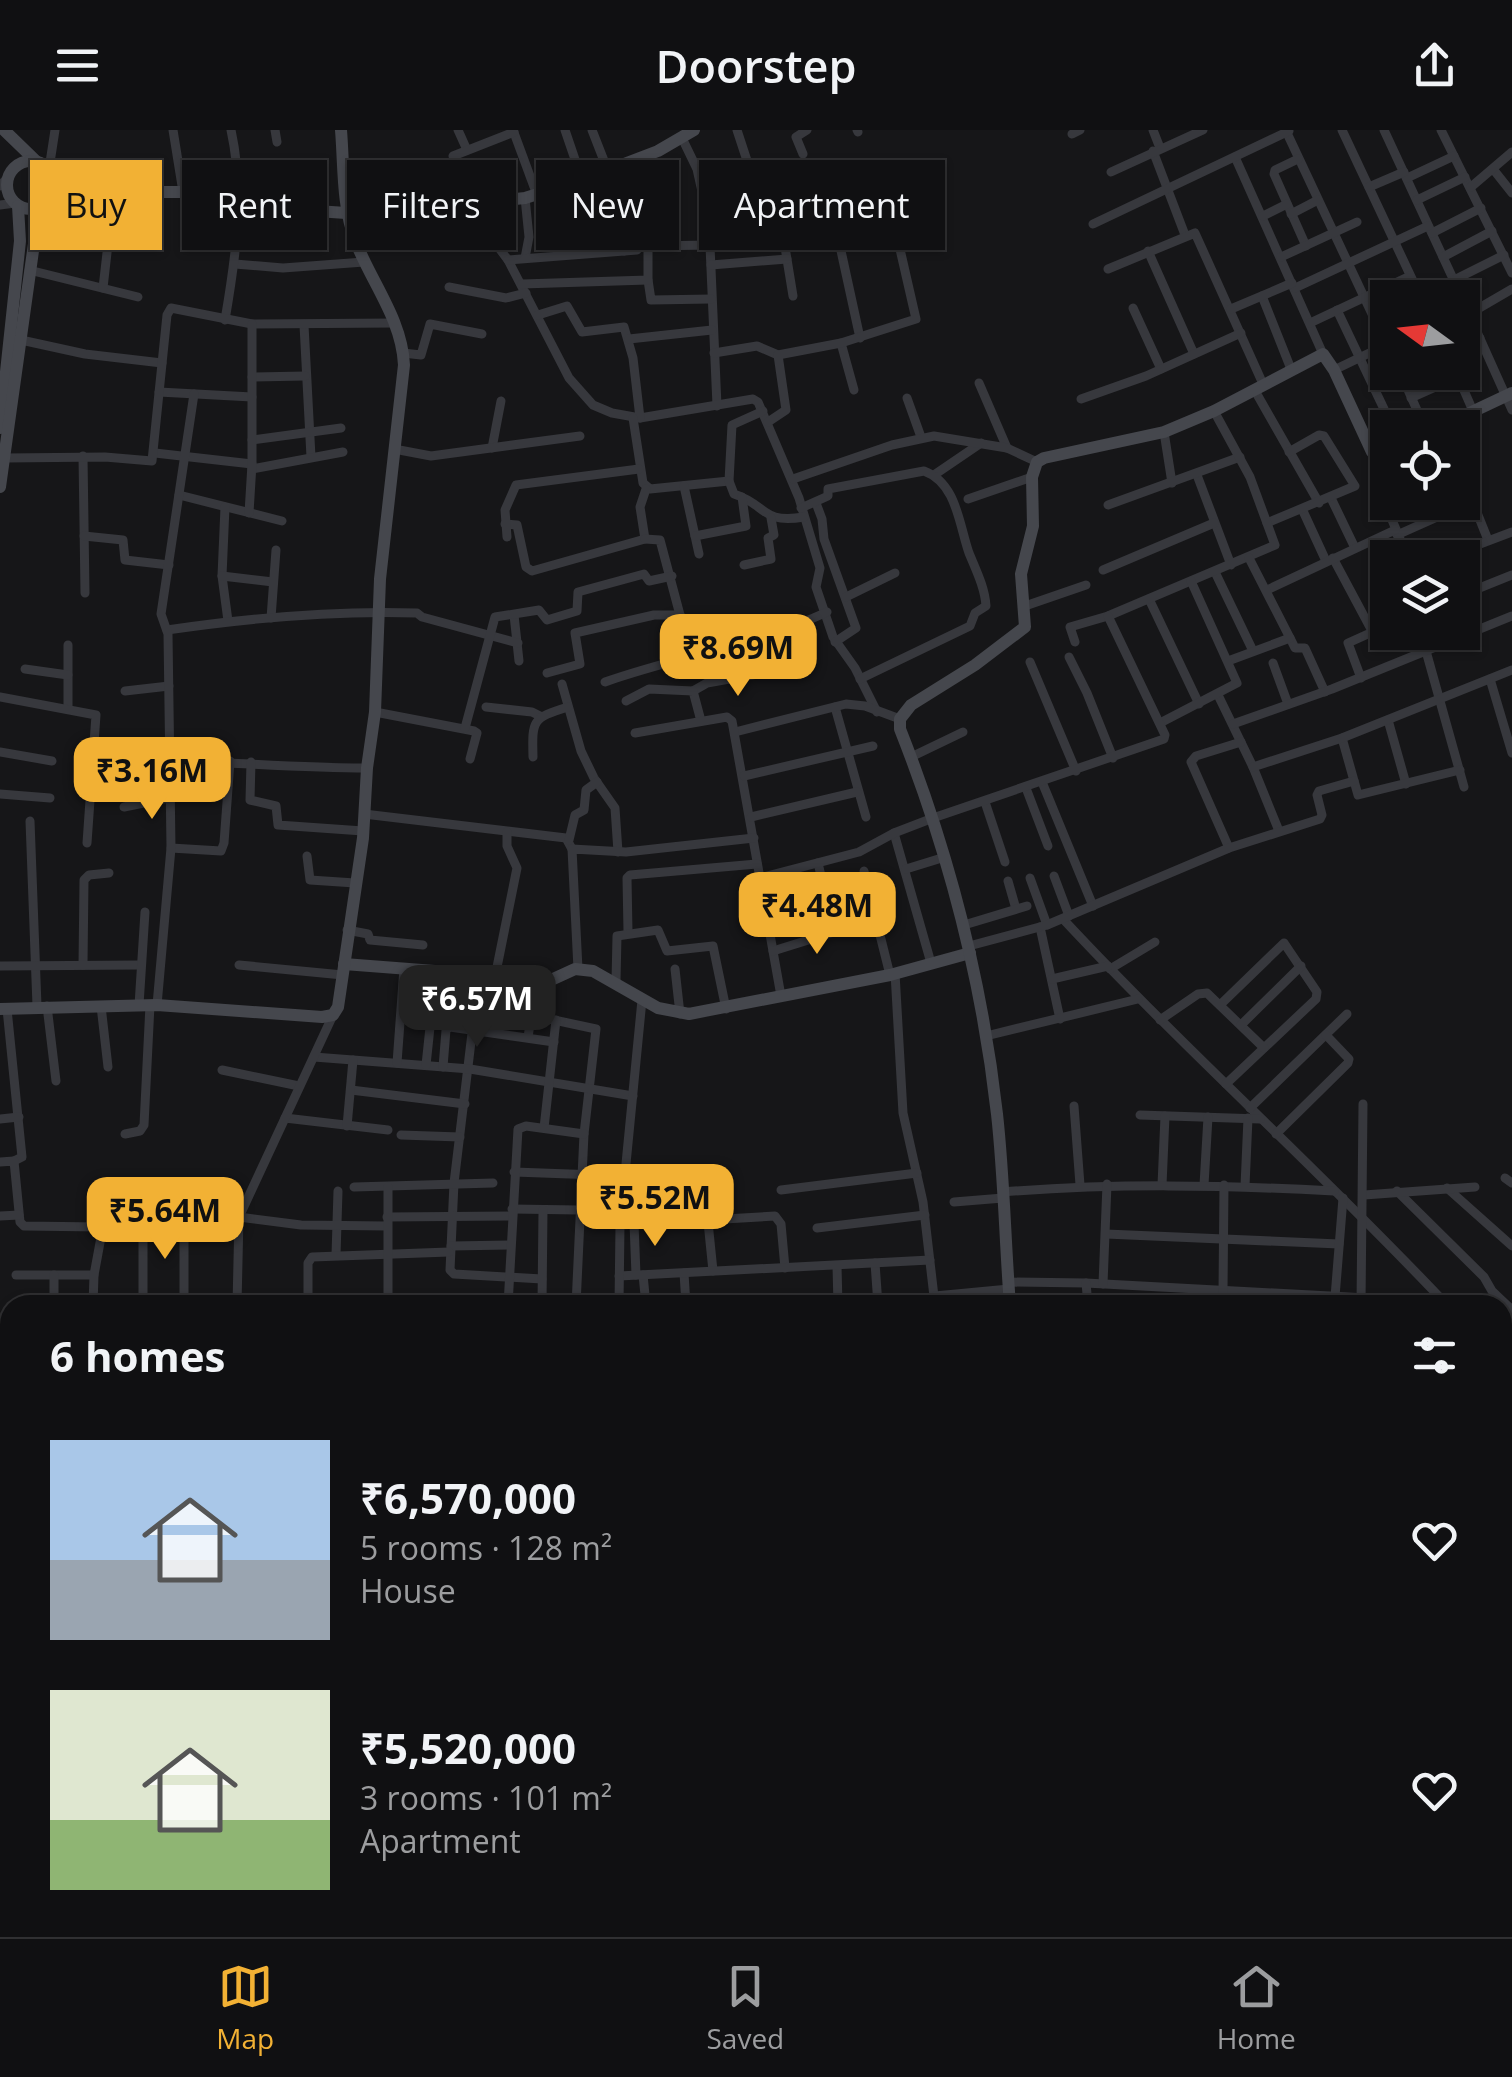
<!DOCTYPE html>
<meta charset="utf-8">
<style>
:root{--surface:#101012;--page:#1e1e20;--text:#f1f3f6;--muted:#9c9d9f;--line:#303032;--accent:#f2b134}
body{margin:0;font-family:"Open Sans",sans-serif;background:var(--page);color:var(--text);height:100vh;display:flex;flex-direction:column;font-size:38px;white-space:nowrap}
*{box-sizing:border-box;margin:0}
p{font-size:32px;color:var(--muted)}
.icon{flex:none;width:55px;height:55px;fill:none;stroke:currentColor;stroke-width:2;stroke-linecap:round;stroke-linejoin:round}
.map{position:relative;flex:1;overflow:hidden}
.details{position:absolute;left:0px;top:1165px;width:1512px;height:642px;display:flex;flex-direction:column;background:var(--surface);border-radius:30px 30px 0 0;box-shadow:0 2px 8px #0004,0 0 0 2px var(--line)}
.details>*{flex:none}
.top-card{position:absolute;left:30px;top:30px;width:1000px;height:90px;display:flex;gap:20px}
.needle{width:65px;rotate:285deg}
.tools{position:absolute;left:1370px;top:150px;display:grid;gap:20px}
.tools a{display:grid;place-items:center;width:110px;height:110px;border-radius:0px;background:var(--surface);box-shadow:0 2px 8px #0004,0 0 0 2px var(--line);font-size:50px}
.price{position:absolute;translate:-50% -85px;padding:0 22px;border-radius:20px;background:var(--accent);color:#111;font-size:32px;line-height:65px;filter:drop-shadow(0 2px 5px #0008)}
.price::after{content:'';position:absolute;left:50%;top:60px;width:30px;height:22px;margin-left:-15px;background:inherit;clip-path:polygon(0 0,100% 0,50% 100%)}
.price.active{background:#222;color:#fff}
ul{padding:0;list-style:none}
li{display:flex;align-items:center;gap:30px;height:250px;padding:0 50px}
li span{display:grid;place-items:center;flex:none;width:280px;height:200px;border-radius:0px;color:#555}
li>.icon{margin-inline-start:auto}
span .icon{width:120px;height:120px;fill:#fffc;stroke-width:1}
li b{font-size:42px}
h2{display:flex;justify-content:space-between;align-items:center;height:120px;padding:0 50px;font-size:42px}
.pill{padding:0 35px;border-radius:0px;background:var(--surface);box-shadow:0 2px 8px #0004,0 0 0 2px var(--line);font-size:35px;line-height:90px}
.pill.active{background:var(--accent);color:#111}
header{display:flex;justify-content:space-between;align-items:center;height:130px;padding:0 50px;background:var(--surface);font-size:45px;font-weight:600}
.menu{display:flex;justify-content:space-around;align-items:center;height:140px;border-top:2px solid var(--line);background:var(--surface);font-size:28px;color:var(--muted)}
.menu a{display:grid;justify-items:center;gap:5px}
.menu .active{color:var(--accent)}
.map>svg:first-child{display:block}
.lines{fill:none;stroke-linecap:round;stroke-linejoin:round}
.street{stroke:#37383d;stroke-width:9}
.secondary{stroke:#45474d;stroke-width:12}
</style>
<header><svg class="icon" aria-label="menu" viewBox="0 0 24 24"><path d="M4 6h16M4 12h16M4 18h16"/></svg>Doorstep<svg class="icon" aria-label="share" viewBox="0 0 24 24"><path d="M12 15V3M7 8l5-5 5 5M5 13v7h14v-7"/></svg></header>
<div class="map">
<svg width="1512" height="1807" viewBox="0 0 1512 1807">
<rect width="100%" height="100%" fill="#161618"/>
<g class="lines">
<!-- street -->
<g class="street">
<polyline points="173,0 183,62"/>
<polyline points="275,0 277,12"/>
<polyline points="458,0 467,20"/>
<polyline points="513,0 537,65"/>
<polyline points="565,0 582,50"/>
<polyline points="592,0 608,41 624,121"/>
<polyline points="737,0 755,55 775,56 793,166"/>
<polyline points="857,0 858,2"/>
<polyline points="1153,0 1160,18"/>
<polyline points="1342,0 1421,168"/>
<polyline points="1384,0 1462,168"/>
<polyline points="1441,0 1512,143"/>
<polyline points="1287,3 1388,218"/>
<polyline points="1072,4 1080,0"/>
<polyline points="682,8 697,39 709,93 717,276"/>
<polyline points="1153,21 1185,105"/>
<polyline points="803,24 796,7 807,0"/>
<polyline points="453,26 514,2"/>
<polyline points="1235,27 1323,224"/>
<polyline points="1298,29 1275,40 1274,44 1306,116"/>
<polyline points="49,39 55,0"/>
<polyline points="1493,39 1512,63"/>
<polyline points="1111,42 1203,0"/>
<polyline points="1407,48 1454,26"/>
<polyline points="586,49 595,101"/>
<polyline points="0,56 10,45"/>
<polyline points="1369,57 1404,42"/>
<polyline points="1471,57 1512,22"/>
<polyline points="1417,70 1465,47"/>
<polyline points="466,74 508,130 569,248 593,275 612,283 640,288 753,269 758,272 799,368 820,438 816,457 833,507 855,538 877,582"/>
<polyline points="0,75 15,73"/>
<polyline points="833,84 860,208"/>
<polyline points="1291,84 1318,70"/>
<polyline points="1263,86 1287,74"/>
<polyline points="1093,94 1289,1"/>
<polyline points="1432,103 1481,78"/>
<polyline points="650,116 710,115"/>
<polyline points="1148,121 1194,224"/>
<polyline points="1281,127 1357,92"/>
<polyline points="1443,127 1492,101"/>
<polyline points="525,128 529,107 525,68"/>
<polyline points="508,130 637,120"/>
<polyline points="235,134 283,138 364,132"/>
<polyline points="711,135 787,129"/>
<polyline points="1108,139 1195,103 1263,254"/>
<polyline points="29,140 138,167"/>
<polyline points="648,150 651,170 711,169"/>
<polyline points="1454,150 1504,125"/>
<polyline points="522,154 648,150 648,92 634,31"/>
<polyline points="449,157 506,168 526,163"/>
<polyline points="103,158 114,61"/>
<polyline points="1295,158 1428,96"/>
<polyline points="1512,159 1469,184 1512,280"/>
<polyline points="1262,166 1291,239"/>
<polyline points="1427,168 1456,155"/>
<polyline points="1133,178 1161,239"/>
<polyline points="1231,179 1292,153"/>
<polyline points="1337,180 1393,298"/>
<polyline points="538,185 567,176 582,202 624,197 633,228 640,288"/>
<path d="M225,190C236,126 245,64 231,0"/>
<polyline points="1310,193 1410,146"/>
<polyline points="304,195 311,327"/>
<polyline points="629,209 712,200"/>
<polyline points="21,210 85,224 162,233"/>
<polyline points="841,213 854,260"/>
<polyline points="1462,216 1480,208"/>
<polyline points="403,223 421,225 430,194 482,204"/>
<polyline points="714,223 757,216 778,225"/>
<polyline points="1334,240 1386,215"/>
<polyline points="1400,242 1425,298"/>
<polyline points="1456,242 1473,281"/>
<polyline points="252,247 305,246"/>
<polyline points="979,253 1007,318"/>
<polyline points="1254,259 1319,373"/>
<polyline points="159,262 252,267"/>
<polyline points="907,268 921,307"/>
<polyline points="1411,268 1458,247"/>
<polyline points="1081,269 1146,246 1241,203"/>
<polyline points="633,288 643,353 650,359 729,351 732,295 763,281"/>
<polyline points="768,292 786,280 778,225 841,213 916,189 883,45"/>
<polyline points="1164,302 1172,353"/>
<polyline points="252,310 341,298"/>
<polyline points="492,318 501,271"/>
<polyline points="394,319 431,326 580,306"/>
<polyline points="155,323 252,334"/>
<polyline points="1375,325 1382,366 1408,428"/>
<polyline points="83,326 85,463"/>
<polyline points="6,328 105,327 152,331 167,185 171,178 252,194 395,193"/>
<polyline points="252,339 343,322"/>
<polyline points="934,345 981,313"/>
<polyline points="1197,345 1231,435"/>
<polyline points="1462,345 1488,410"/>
<polyline points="793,349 892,315 934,306 1007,318 1037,332"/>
<path d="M729,351L734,364C768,375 760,394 804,387"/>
<polyline points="684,356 699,424"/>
<polyline points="179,365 282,391"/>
<polyline points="1331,368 1355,418"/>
<polyline points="968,369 1032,347"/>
<polyline points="816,373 822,389 824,409 856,498 835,512"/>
<polyline points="1108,375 1240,327"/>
<polyline points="225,377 222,446 228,491"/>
<path d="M801,378L828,366V359L924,341C957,353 959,395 969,423C976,440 985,458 986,476L975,483L970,496L860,549"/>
<polyline points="1303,381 1326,431"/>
<polyline points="249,383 252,334 252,194"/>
<polyline points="1267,393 1355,356 1324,306 1319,305 1289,322"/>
<polyline points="505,394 517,395 526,437 532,441 645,409 640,377 646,359"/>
<polyline points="1397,405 1473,371"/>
<polyline points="84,406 123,410 125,430 169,435"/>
<polyline points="695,406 746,396 742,367"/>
<polyline points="507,407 505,380 516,355 639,339"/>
<polyline points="645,409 660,410 680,485 705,523"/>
<polyline points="1333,428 1372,501"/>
<polyline points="1443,428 1512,402"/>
<polyline points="744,435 771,429 768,408 774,405 771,388"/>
<polyline points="1103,440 1214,393"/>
<polyline points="1215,442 1253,521"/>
<polyline points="222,446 273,452"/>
<polyline points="1388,451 1375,458 1388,485"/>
<polyline points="1267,460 1395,400"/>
<polyline points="1462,465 1512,445"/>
<polyline points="846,467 895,443"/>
<polyline points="1149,469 1199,574"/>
<polyline points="1025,476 1086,455"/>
<polyline points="514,485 519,531"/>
<polyline points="271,488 276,420"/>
<path d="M167,500C250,488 334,480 417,483L422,487L518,513"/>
<polyline points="1290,508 1295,518 1305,518 1325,562"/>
<polyline points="1075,512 1070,497 1108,486 1275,415 1250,347 1214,281"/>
<polyline points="68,515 68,579"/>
<polyline points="1426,521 1464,657"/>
<polyline points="1069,527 1087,563 1113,628"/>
<polyline points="1228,531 1290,508 1249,428"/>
<polyline points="1030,532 1076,641"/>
<polyline points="1273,533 1288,574"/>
<polyline points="25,539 68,545"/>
<polyline points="547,543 580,534 575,503 654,485 680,485"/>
<polyline points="1361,548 1348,513 1388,495"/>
<polyline points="1490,549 1512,623"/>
<path d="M605,552C678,526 756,515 827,482"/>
<polyline points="562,554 581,621 594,648 615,678 618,722"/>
<polyline points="125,561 169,556"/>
<polyline points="693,561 707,553 769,542"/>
<polyline points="1218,565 1253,637 1279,701"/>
<polyline points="0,567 96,585 87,713"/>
<polyline points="626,571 649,559 693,561 701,591"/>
<polyline points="486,577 532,582 540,586"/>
<polyline points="835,577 866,687"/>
<polyline points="375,582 474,601 477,603 470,629"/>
<polyline points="1388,590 1406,654"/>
<polyline points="1160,593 1237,553 1191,451"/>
<polyline points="1233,594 1332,559 1512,486"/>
<polyline points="465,598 495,487 539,480 547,490 577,481 578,462 644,444 649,451 672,446"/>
<polyline points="735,602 846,574 865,576 900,589"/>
<polyline points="635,603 727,587 732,591 781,866"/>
<polyline points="1342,608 1358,665 1460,640"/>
<polyline points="0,622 52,631"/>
<path d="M533,627C532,590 532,588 568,577"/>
<polyline points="911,627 963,602"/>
<path d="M93,631C185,627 275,638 367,638"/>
<polyline points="251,632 250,670 276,676 278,695 363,701"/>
<polyline points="1253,637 1342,608 1512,540"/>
<polyline points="744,646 873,616"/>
<polyline points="123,652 172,638"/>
<polyline points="1042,652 1093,776"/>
<polyline points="1026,658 1048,716"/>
<polyline points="0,664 50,668"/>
<polyline points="985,672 1005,732"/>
<polyline points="124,677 173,667"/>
<polyline points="364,684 566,708 572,719"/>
<polyline points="751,687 857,662"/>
<polyline points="30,691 37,876"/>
<polyline points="894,703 931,833"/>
<polyline points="569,710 575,685 584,680 586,660 597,652"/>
<polyline points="171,718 221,721 224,713 230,631"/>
<polyline points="1229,718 1191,632 1196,626 1241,612"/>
<polyline points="307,726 310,750 355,753"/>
<polyline points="818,733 834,801"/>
<polyline points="906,739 945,727"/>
<polyline points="864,741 890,845"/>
<polyline points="1054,746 1069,786"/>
<polyline points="760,748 859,722 894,703 933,688 1164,609 1165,605 1108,486"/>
<polyline points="1030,748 1047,795"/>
<polyline points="1008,751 1016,779"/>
<path d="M1063,789C1187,922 1323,1043 1447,1175"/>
<polyline points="964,795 1027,776"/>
<polyline points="1040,797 1060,889"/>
<polyline points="347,800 368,804 370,810 423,815"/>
<polyline points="628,802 627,748 630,745 757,734"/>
<polyline points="969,816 1047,795 1229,718 1320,689 1322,685 1317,665 1319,661 1354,651"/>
<polyline points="773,821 850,797"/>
<polyline points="83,835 84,750 89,745 109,743"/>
<polyline points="239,835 343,845"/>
<polyline points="0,836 139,835"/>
<polyline points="578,839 572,719 626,722 754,708"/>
<polyline points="675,839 680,884"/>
<polyline points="1110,839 1155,812"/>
<polyline points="895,843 903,983 923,1072 935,1175"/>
<polyline points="479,845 454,1053 450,1140 454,1144 542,1149"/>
<polyline points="495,847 517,738 507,716 507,702"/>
<polyline points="1052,849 1108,836"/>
<polyline points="616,851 617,806 658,800 667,821 713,816 726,879"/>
<polyline points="139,875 145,782"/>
<polyline points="157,875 171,718 168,504 161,484 194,264"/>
<polyline points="1220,875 1284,813 1317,862 1316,869 1226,954"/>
<polyline points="47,876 56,951"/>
<polyline points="101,876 108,937"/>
<polyline points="7,879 22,1027 14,1031"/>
<polyline points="531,885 596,899 584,1004 576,1175"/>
<polyline points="1160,890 1198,864 1207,863 1264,918"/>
<polyline points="1241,895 1301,836"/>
<polyline points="986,906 1138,869"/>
<polyline points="528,907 537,850"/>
<polyline points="314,927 470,939 633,966"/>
<polyline points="397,933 404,838"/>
<polyline points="426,935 436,841"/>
<polyline points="443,937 446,900 450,897 554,912"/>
<polyline points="222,940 299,956"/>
<polyline points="351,960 465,974"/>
<polyline points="1074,976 1080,1055"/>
<polyline points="1250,978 1347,884"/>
<polyline points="1140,985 1260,989"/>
<polyline points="285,988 388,1000"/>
<polyline points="0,989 19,987"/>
<polyline points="347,996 353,930"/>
<polyline points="544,998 556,890"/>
<polyline points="125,1004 140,1001 144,995 150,875"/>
<polyline points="1276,1004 1348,933 1349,929 1326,905"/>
<polyline points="401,1005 460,1007"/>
<polyline points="0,1032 14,1031 20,1092 24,1096 100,1097"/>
<polyline points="514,1042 625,1046"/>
<polyline points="1505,1048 1512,1053"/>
<polyline points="1162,1055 1165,986"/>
<polyline points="1204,1055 1208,987"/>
<polyline points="1245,1056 1248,988"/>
<polyline points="354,1057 493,1053"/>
<polyline points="1447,1058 1512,1116"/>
<polyline points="781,1060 917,1043"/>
<polyline points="1397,1061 1484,1147 1492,1161 1511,1179"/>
<path d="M1003,1062C1115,1053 1222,1055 1334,1061"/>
<polyline points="1364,1065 1475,1057"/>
<polyline points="954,1072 1003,1068"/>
<polyline points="512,1079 579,1080"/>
<polyline points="0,1086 19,1085"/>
<polyline points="387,1087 511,1086"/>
<polyline points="708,1092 713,1141"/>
<polyline points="634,1093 636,1145"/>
<polyline points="620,1095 775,1086 781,1094 785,1138"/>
<polyline points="817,1098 925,1085"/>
<polyline points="1106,1104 1339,1114"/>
<polyline points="451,1116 509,1115"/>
<polyline points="336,1125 338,1061"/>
<polyline points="875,1133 878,1175"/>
<polyline points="837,1136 838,1175"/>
<polyline points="684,1143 686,1175"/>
<polyline points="16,1145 94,1145"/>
<polyline points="54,1145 54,1175"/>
<polyline points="643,1145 646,1175"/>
<polyline points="619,1146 930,1130"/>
<polyline points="1008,1152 1086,1153 1367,1168 1374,1175"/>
<polyline points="1086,1153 1088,1175"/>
<polyline points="1103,1154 1107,1054"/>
<polyline points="1223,1162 1224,1055"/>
<polyline points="935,1166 1009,1159"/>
<polyline points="1335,1167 1343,1068"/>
<polyline points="308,1170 388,1174"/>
<polyline points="93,1175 94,1145 104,1091 239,1087 333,885"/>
<polyline points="143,1175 143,1090"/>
<polyline points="184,1175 184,1089"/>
<polyline points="237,1175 239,1087 301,1095 386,1096"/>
<polyline points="308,1175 308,1133 312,1127 449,1122"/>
<polyline points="388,1175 388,1057"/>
<polyline points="508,1175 518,999 526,996 584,1004"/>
<polyline points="542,1175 543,1080"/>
<polyline points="619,1175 620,1095 642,870"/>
<polyline points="1361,1175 1363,974"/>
<polyline points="1502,1194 1512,1178"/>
<polyline points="0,1230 10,1230"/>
<polyline points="1502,1230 1512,1240"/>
<polyline points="1502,1295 1512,1304"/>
<polyline points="0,1317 10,1317"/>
<polyline points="0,1330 10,1330"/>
<polyline points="1502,1331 1512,1337"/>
<polyline points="0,1356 10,1356"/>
<polyline points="0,1420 10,1419"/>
<polyline points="1502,1464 1512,1466"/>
<polyline points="0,1483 10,1484"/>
<polyline points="1502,1507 1512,1507"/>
<polyline points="1502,1552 1512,1552"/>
<polyline points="0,1558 6,1650"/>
<polyline points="1502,1590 1512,1590"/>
<polyline points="1502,1628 1512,1628"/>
<polyline points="1502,1663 1512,1663"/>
<polyline points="0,1664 2,1650"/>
<polyline points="0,1678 5,1708 10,1712"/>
<polyline points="1502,1698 1512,1698"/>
<polyline points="1502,1746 1512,1748"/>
<polyline points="41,1798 42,1807"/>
<polyline points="112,1798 112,1807"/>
<polyline points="171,1798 172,1807"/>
<polyline points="196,1798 197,1807"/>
<polyline points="219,1798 220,1807"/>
<polyline points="267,1798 268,1807"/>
<polyline points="313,1798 315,1807"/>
<polyline points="375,1798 376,1807"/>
<polyline points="400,1798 402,1807"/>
<polyline points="443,1798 443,1807"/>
<polyline points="466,1798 466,1807"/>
<polyline points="696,1798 747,1807"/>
<polyline points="891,1798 892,1807"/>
<polyline points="993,1798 993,1807"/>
<polyline points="1102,1798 1103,1807"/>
<polyline points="1140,1798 1141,1807"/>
<polyline points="1161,1798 1162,1807"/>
<polyline points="14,1807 16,1798"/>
<polyline points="574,1807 576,1798"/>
<polyline points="770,1807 771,1798"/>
<polyline points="1235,1807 1236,1798"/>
<polyline points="1286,1807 1288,1798"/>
<polyline points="1336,1807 1338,1798"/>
<polyline points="1378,1807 1380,1798"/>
<polyline points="1421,1807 1423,1798"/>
<polyline points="1479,1807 1480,1798"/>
</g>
<!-- secondary -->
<g class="secondary">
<polyline points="4,0 37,32"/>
<circle cx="31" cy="55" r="24"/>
<polyline points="51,68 69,67 79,62 183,62 302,80 346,83 466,74 525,68 582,50 658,21 694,0"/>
<polyline points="0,298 20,111 18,76"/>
<polyline points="1438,298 1512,263"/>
<polyline points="0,357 39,78"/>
<polyline points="344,834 551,850 575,839 593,841 658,878 689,884 890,845 970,823"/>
<path d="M0,879L157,875L322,887L333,885L338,877L363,708L367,638L375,582L380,449L404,235C402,189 371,152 355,110C342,75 344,37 341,0"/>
<path d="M1010,1175C1005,1111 1004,1047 997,984C982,851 949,723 900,599V589L911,575L975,535L1025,497L1021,444L1033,396L1032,347L1037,332L1044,328L1164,302L1214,281L1323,224L1334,240L1372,322L1379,324L1388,321"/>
<polyline points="1060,1798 1060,1807"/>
</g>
</g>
</svg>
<div class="tools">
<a><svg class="needle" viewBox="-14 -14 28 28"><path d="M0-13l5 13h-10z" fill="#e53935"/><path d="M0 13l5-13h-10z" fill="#9c9d9f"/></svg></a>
<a><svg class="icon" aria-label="locate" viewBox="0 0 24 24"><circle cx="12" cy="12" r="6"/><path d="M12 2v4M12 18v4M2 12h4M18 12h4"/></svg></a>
<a><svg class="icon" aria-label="layers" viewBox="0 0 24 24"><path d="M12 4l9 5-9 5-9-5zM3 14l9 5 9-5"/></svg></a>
</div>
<b class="price" style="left:738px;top:569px">₹8.69M</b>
<b class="price" style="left:152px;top:692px">₹3.16M</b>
<b class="price" style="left:817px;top:827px">₹4.48M</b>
<b class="price active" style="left:477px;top:920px">₹6.57M</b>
<b class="price" style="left:655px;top:1119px">₹5.52M</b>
<b class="price" style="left:165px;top:1132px">₹5.64M</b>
<div class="top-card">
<a class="pill active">Buy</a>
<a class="pill">Rent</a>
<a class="pill">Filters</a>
<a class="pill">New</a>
<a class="pill">Apartment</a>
</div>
<section class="details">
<h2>6 homes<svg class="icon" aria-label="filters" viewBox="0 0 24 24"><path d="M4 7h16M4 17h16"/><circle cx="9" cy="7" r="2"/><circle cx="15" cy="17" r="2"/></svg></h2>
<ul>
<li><span style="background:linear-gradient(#a9c7e8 60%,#9aa5b1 0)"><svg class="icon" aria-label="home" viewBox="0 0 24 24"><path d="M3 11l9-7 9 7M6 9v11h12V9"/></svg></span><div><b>₹6,570,000</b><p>5 rooms · 128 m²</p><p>House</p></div><svg class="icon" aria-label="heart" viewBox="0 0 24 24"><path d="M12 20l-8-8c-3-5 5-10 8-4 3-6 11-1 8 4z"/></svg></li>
<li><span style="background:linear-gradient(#dfe7d0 65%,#8fb573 0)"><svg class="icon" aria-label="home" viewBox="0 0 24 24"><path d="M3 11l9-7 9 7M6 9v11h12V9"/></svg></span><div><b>₹5,520,000</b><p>3 rooms · 101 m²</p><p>Apartment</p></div><svg class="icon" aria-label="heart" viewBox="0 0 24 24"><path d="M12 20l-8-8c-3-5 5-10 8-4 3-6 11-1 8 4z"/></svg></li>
</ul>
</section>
</div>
<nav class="menu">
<a class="active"><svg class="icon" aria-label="map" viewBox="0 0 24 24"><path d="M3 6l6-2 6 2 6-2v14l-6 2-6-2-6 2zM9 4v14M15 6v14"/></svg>Map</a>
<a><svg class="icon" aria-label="saved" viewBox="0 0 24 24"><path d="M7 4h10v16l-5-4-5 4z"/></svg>Saved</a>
<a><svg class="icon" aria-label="home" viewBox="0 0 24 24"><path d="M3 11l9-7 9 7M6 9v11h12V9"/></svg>Home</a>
</nav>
